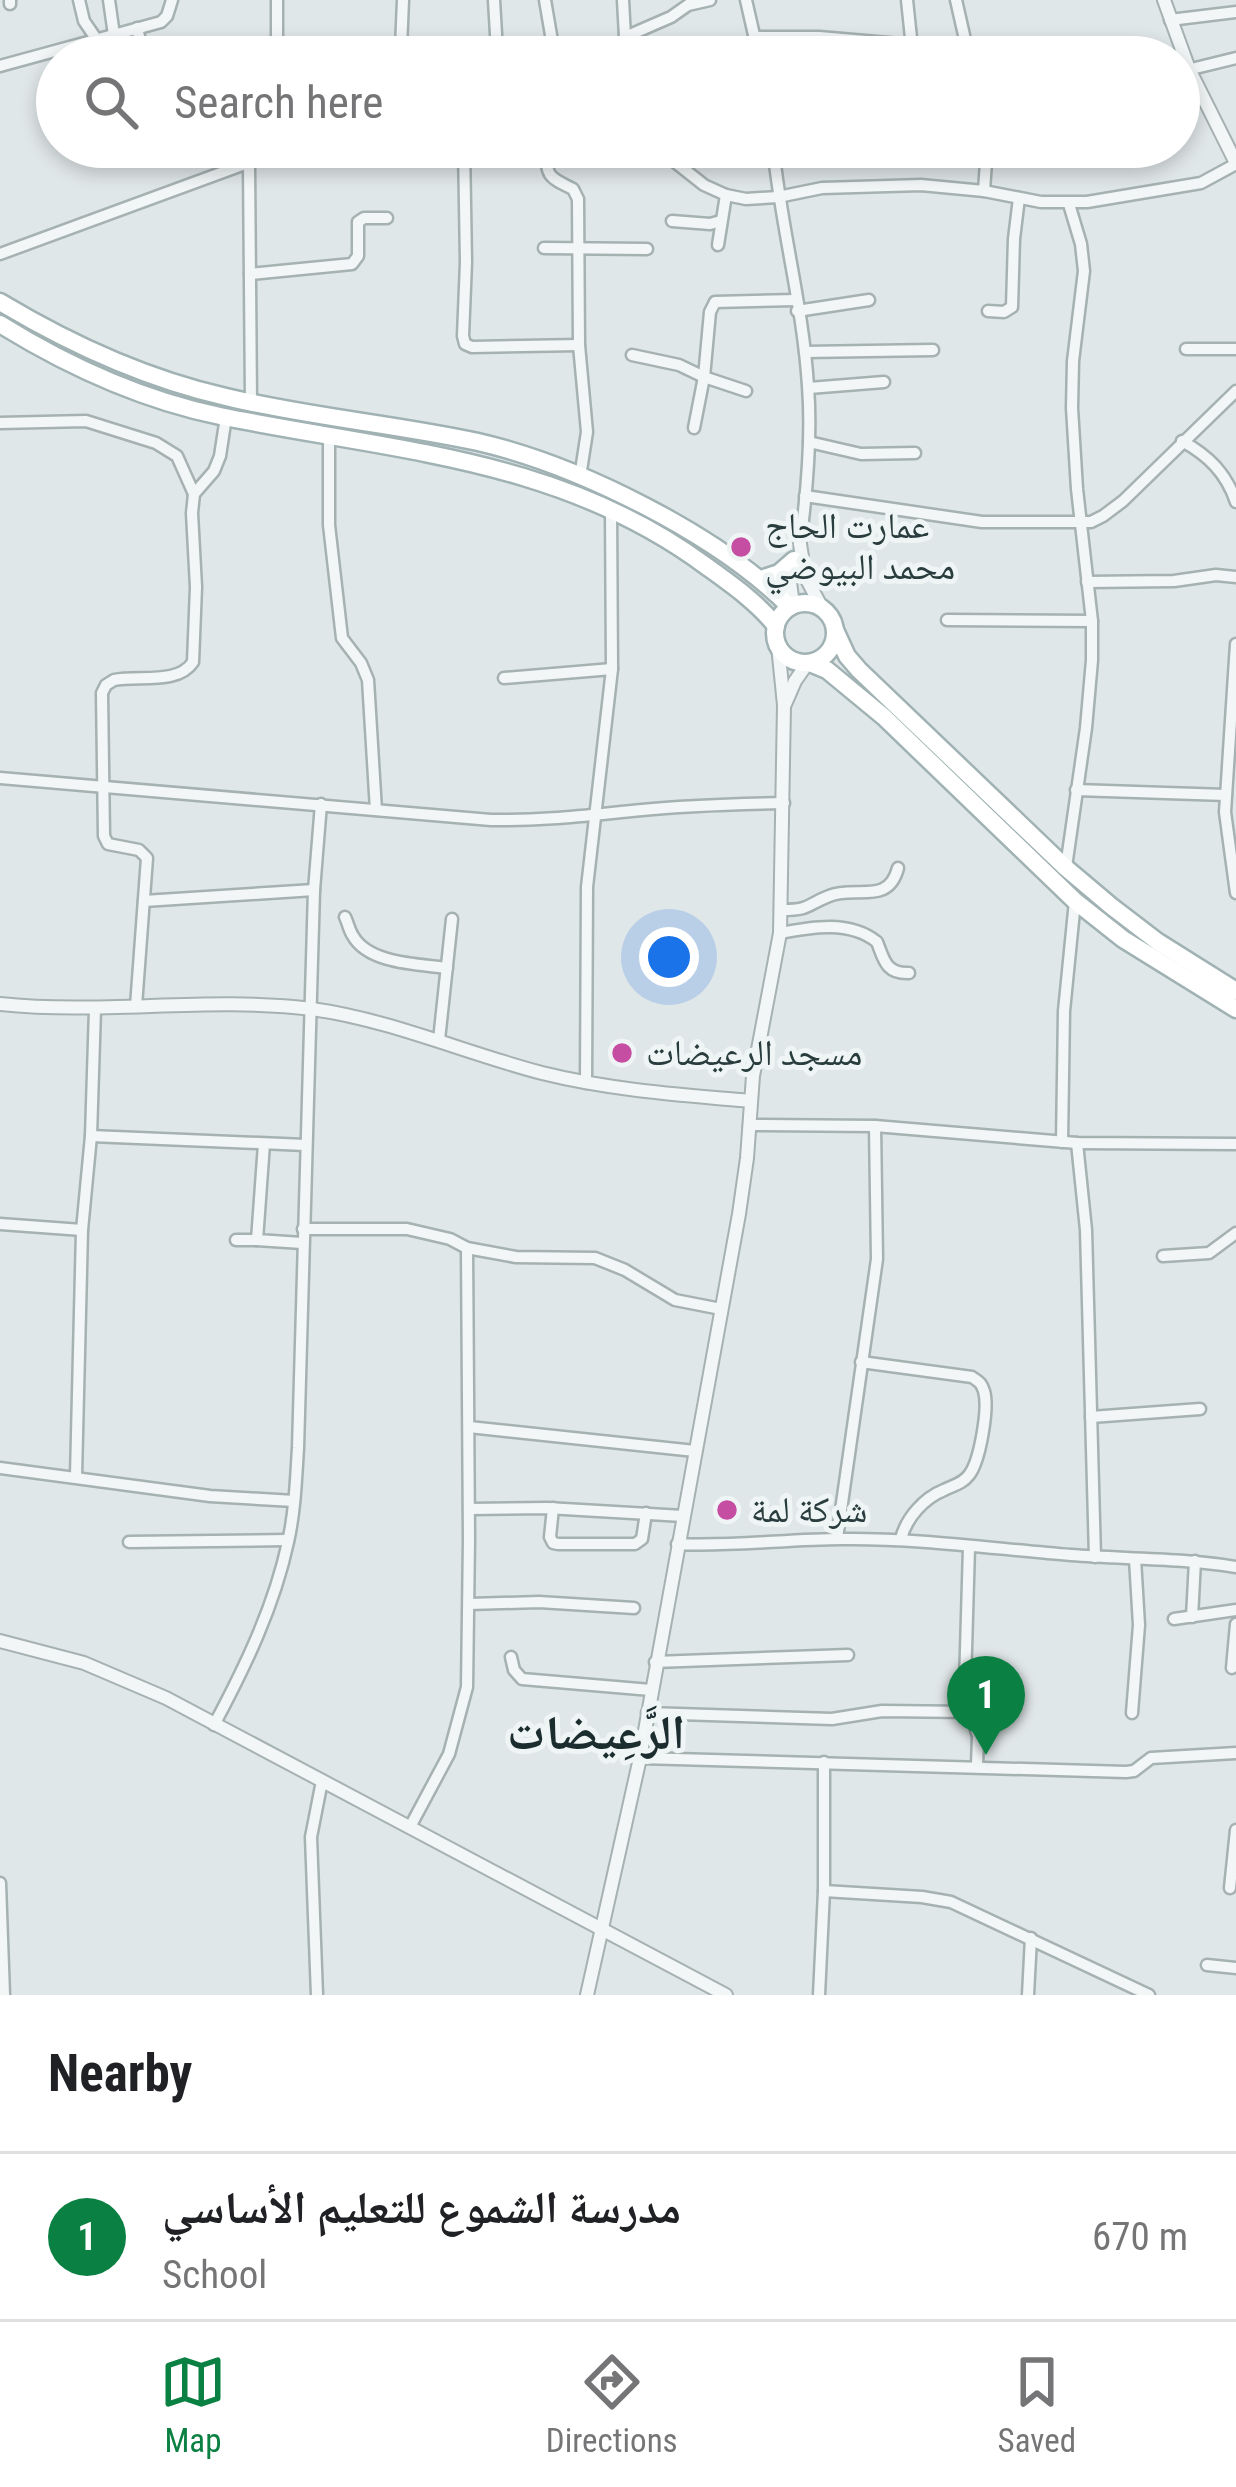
<!DOCTYPE html>
<html lang="en">
<head>
<meta charset="utf-8">
<style>
	:root { --surface:#fff; --page:#f6f6f6; --text:#202124; --muted:#757577; --line:#e0e0e0; --accent:#0b8043 }
	body { margin:0; font-family:"Roboto Condensed","Noto Naskh Arabic",sans-serif; background:var(--page); color:var(--text) }
	.you { position:absolute; left:669px; top:957px; width:42px; height:42px; margin:-30px; border:9px solid #fff; border-radius:50%; background:#1a73e8; box-shadow:0 0 0 18px #1a73e833 }
	.badge { display:grid; place-items:center; width:78px; height:78px; border-radius:50%; background:var(--accent); color:#fff; font-size:39px; font-weight:700 }
	.pin { position:absolute; translate:-50% -99px; filter:drop-shadow(0 3px 6px #0008) }
	.pin::after { content:''; position:absolute; top:63px; width:42px; height:36px; background:inherit; clip-path:polygon(0 0,100% 0,50% 100%) }
	.list { margin:0; padding:0; list-style:none }
	h2 { display:flex; justify-content:space-between; align-items:center; height:156px; margin:0; padding:0 48px; font-size:51px }
	h2 small { font-size:39px; font-weight:400; color:var(--muted) }
	.list li { display:grid; grid-template-columns:78px 1fr auto; gap:36px; align-items:center; box-sizing:border-box; height:168px; padding:0 48px; border-top:3px solid var(--line) }
	.list b { display:block; font-size:45px; white-space:nowrap }
	.list p { margin:0; font-size:39px; white-space:nowrap; color:var(--muted) }
	.list em { font-size:39px; font-style:normal; color:var(--muted) }
	.icon { flex:none; width:66px; height:66px; fill:none; stroke:currentColor; stroke-width:2; stroke-linecap:round; stroke-linejoin:round }
	.map { position:relative; flex:none; width:1236px; height:1995px; overflow:hidden }
	.search { position:absolute; background:var(--surface); box-shadow:0 6px 18px #0003; left:36px; right:36px; top:36px; height:132px; display:flex; align-items:center; gap:30px; box-sizing:border-box; padding:0 42px; border-radius:66px; color:var(--muted); font-size:45px }
	.sheet { height:324px; background:var(--surface) }
	nav { display:flex; justify-content:space-around; align-items:center; box-sizing:border-box; height:168px; border-top:3px solid var(--line); background:var(--surface); font-size:33px; color:var(--muted) }
	nav a { display:grid; justify-items:center; gap:6px }
	nav .on { color:var(--accent) }
	.map>svg:first-child { display:block }
</style>
</head>
<body>
<div class="map">
<svg width="1236" height="1995" viewBox="0 0 1236 1995">
	<rect width="100%" height="100%" fill="#e0e7e8"/>
	<g fill="none" stroke-linecap="round" stroke-linejoin="round">
		<g stroke="#a6b1b2" stroke-width="15">
			<g id="minor">
				<path d="M 10,0 L 10,4"/>
				<path d="M 79,0 L 84,21 L 97,40"/>
				<path d="M 109,0 L 114,35"/>
				<path d="M 277,0 L 277,57"/>
				<path d="M 494,0 L 497,51"/>
				<path d="M 545,0 L 552,41 L 561,57"/>
				<path d="M 746,0 L 759,57"/>
				<path d="M 907,0 L 913,57"/>
				<path d="M 956,0 L 969,57"/>
				<path d="M 1170,20 L 1236,12"/>
				<path d="M 137,28 L 144,57"/>
				<path d="M 625,37 L 671,17 L 688,5 L 710,0"/>
				<path d="M 756,37 L 819,37 L 912,45"/>
				<path d="M 401,48 L 403,0"/>
				<path d="M 614,57 L 625,37 L 623,0"/>
				<path d="M 0,66 L 161,22 L 167,16 L 172,0"/>
				<path d="M 1179,72 L 1236,58"/>
				<path d="M 464,147 L 466,262 L 463,336 L 465,344 L 472,347 L 579,345"/>
				<path d="M 546,147 C 547,176 546,176 573,189 L 578,199 L 579,345 L 587,432 L 580,477"/>
				<path d="M 656,147 L 704,185 L 726,195 L 746,199 L 778,197 L 822,188 L 921,185 L 984,191 L 1041,202 L 1087,202 L 1201,183 L 1236,164"/>
				<path d="M 773,147 C 781,227 803,306 808,386 C 812,438 807,492 800,544"/>
				<path d="M 249,165 L 251,401"/>
				<path d="M 984,191 L 987,147"/>
				<path d="M 672,221 L 710,224 L 721,221"/>
				<path d="M 718,245 L 726,195"/>
				<path d="M 544,248 L 647,249"/>
				<path d="M 0,254 L 286,149 L 306,147"/>
				<path d="M 250,274 L 352,264 L 358,256 L 358,222 L 364,218 L 387,218"/>
				<path d="M 797,311 L 869,300"/>
				<path d="M 988,311 L 1004,312 L 1012,307 L 1014,239 L 1019,198"/>
				<path d="M 1186,349 L 1236,349"/>
				<path d="M 805,352 L 933,350"/>
				<path d="M 632,355 L 679,365 L 704,377 L 710,312 L 715,302 L 796,300"/>
				<path d="M 809,388 L 884,382"/>
				<path d="M 0,423 L 86,421 L 156,443 L 177,456 L 194,494"/>
				<path d="M 694,428 L 704,377 L 746,391"/>
				<path d="M 329,435 L 329,525 L 342,638 L 361,663 L 368,680 L 376,810"/>
				<path d="M 1182,441 C 1209,456 1226,473 1236,502"/>
				<path d="M 809,442 L 861,454 L 915,453"/>
				<path d="M 805,496 L 982,522 L 1091,522 L 1103,516 L 1123,501 L 1236,391"/>
				<path d="M 1087,582 L 1174,581 L 1216,575 L 1236,577"/>
				<path d="M 947,620 L 1092,621"/>
				<path d="M 1236,644 L 1225,812 L 1236,893"/>
				<path d="M 504,678 L 612,669"/>
				<path d="M 0,778 L 491,820 C 545,821 589,815 642,810 C 689,805 736,804 784,803"/>
				<path d="M 1076,790 L 1226,795"/>
				<path d="M 1066,867 L 1086,728 L 1092,660 L 1092,621 L 1077,489 L 1072,408 L 1073,361 L 1084,271 L 1081,244 L 1069,204"/>
				<path d="M 144,901 L 314,890"/>
				<path d="M 782,910 C 811,910 806,905 829,896 C 856,885 888,906 898,868"/>
				<path d="M 345,917 C 348,923 349,930 353,936 C 369,964 418,964 447,968"/>
				<path d="M 780,933 C 812,927 850,920 877,942 C 884,960 886,974 909,973"/>
				<path d="M 136,1006 L 147,858 L 139,850 L 108,844 L 104,836 L 102,693 L 106,685 L 114,680 C 139,675 178,685 193,662 L 196,587 L 192,513 L 194,494 L 214,471 L 220,456 L 226,417"/>
				<path d="M 439,1040 L 452,919"/>
				<path d="M 586,1083 L 587,887 L 612,669 L 611,511"/>
				<path d="M 749,1125 L 875,1126 L 1077,1143 L 1236,1144"/>
				<path d="M 91,1136 L 305,1145"/>
				<path d="M 1062,1142 L 1064,1011 L 1075,901"/>
				<path d="M 1077,1143 L 1086,1230 L 1095,1557"/>
				<path d="M 264,1144 L 257,1240 L 302,1243"/>
				<path d="M 0,1224 L 82,1230"/>
				<path d="M 303,1229 L 407,1229 L 450,1239 L 467,1248 L 516,1257 L 595,1258 L 625,1270 L 675,1300 L 721,1309"/>
				<path d="M 236,1240 L 257,1240"/>
				<path d="M 1163,1256 L 1209,1253 L 1236,1233"/>
				<path d="M 861,1362 L 972,1377 C 979,1382 981,1382 984,1391 C 989,1408 980,1461 969,1475 C 962,1484 954,1485 944,1490 C 924,1498 906,1518 901,1539"/>
				<path d="M 1091,1417 L 1200,1409"/>
				<path d="M 469,1427 L 695,1451"/>
				<path d="M 0,1468 L 210,1496 L 294,1501"/>
				<path d="M 76,1476 L 82,1230 L 91,1136 L 95,1009"/>
				<path d="M 553,1508 L 550,1537 L 553,1543 L 558,1544 L 635,1544 L 642,1539 L 646,1513"/>
				<path d="M 469,1509 L 547,1508 L 683,1516"/>
				<path d="M 837,1538 L 877,1259 L 875,1126"/>
				<path d="M 129,1542 L 288,1540"/>
				<path d="M 677,1544 C 733,1547 787,1539 842,1539 C 919,1538 995,1549 1071,1555 C 1126,1559 1181,1558 1236,1567"/>
				<path d="M 969,1547 L 965,1684 L 966,1698 L 978,1736 L 977,1766"/>
				<path d="M 469,1604 L 539,1602 L 634,1608"/>
				<path d="M 1192,1617 L 1195,1561"/>
				<path d="M 1174,1619 L 1236,1610"/>
				<path d="M 511,1657 L 514,1670 L 522,1679 L 651,1690"/>
				<path d="M 655,1662 L 848,1655"/>
				<path d="M 1232,1668 L 1236,1624"/>
				<path d="M 647,1713 L 832,1719 L 882,1711 L 971,1712"/>
				<path d="M 1132,1713 L 1139,1625 L 1135,1559"/>
				<path d="M 214,1725 C 245,1667 274,1607 288,1542 C 295,1511 296,1479 298,1448 L 314,890 L 321,804"/>
				<path d="M 640,1758 L 1126,1772 L 1134,1771 L 1151,1758 L 1236,1753"/>
				<path d="M 410,1827 L 449,1754 L 467,1687 L 469,1539 L 467,1248"/>
				<path d="M 0,1883 L 4,1995"/>
				<path d="M 1230,1888 L 1236,1830"/>
				<path d="M 824,1891 L 922,1897 L 951,1902 L 1149,1995"/>
				<path d="M 1207,1965 L 1236,1968"/>
				<path d="M 317,1995 L 311,1837 L 322,1781"/>
				<path d="M 819,1995 L 824,1891 L 824,1762"/>
				<path d="M 1028,1995 L 1031,1938"/>
			</g>
		</g>
		<g stroke="#a6b1b2" stroke-width="16">
			<g id="tertiary">
				<path d="M 1164,0 L 1189,69 L 1236,163"/>
				<path d="M 800,544 L 805,576 L 822,608"/>
				<path d="M 793,605 L 790,582 L 794,562"/>
				<path d="M 785,704 L 795,681 L 807,664"/>
				<path d="M 0,1004 C 104,1015 208,996 312,1009 C 391,1020 465,1053 542,1073 C 610,1090 681,1095 751,1101"/>
				<path d="M 0,1641 L 84,1663 L 166,1698 L 726,1995"/>
				<path d="M 587,1995 L 640,1758 L 739,1214 L 747,1158 L 753,1076 L 780,933 L 784,705 L 778,646"/>
			</g>
		</g>
		<g stroke="#a0b2b3" stroke-width="21">
			<g id="primary">
				<path d="M 0,302 C 70,344 147,379 226,397 C 309,417 395,424 478,442 C 578,465 717,534 790,607"/>
				<path d="M 0,324 C 66,365 143,400 220,416 C 391,451 559,457 706,566 C 731,584 757,602 776,626"/>
				<path d="M 761,579 L 779,573 L 794,560"/>
				<circle cx="805" cy="633" r="30"/>
				<path d="M 836,632 L 847,656 L 859,670 L 1066,868 L 1111,906 L 1158,942 L 1236,991"/>
				<path d="M 810,663 L 827,670 L 884,717 L 1075,901 L 1123,939 L 1236,1009"/>
			</g>
		</g>
		<use href="#minor" stroke="#f2f6f6" stroke-width="10"/>
		<use href="#tertiary" stroke="#f2f6f6" stroke-width="12"/>
		<use href="#primary" stroke="#fff" stroke-width="16"/>
	</g>
	<g fill="#c54da2" stroke="#eff5f5" stroke-width="4.5">
		<circle cx="741" cy="547" r="12"/>
		<circle cx="622" cy="1053" r="12"/>
		<circle cx="727" cy="1510" r="12"/>
	</g>
	<g text-anchor="middle" dominant-baseline="central" stroke-width="10" stroke-linejoin="round" paint-order="stroke">
		<g font-size="36" fill="#2a3d3e" stroke="#eff5f5" text-anchor="start">
			<text x="765" y="526">عمارت الحاج<tspan x="765" dy="41">محمد البيوضي</tspan></text>
			<text x="646" y="1053">مسجد الرعيضات</text>
			<text x="751" y="1510">شركة لمة</text>
		</g>
		<g font-size="48" font-weight="bold" fill="#1c2d2f" stroke="#eff5f5">
			<text x="596" y="1732">الرَّعِيضات</text>
		</g>
	</g>
</svg>
<div class="you"></div>
<div class="pin badge" style="left:986px;top:1755px">1</div>
<div class="search"><svg class="icon" aria-label="search" viewBox="0 0 24 24"><circle cx="10" cy="10" r="6"/><path d="M15 15l6 6"/></svg>Search here</div>
</div>
<section class="sheet">
<h2>Nearby<small></small></h2>
<ul class="list">
<li><span class="badge">1</span><div><b>مدرسة الشموع للتعليم الأساسي</b><p>School</p></div><em>670 m</em></li>
</ul>
</section>
<nav>
<a class="on"><svg class="icon" aria-label="map" viewBox="0 0 24 24"><path d="M3 6l6-2 6 2 6-2v14l-6 2-6-2-6 2zM9 4v14M15 6v14"/></svg>Map</a>
<a><svg class="icon" aria-label="directions" viewBox="0 0 24 24"><path d="M12 3l9 9-9 9-9-9zM9 14v-3h6M13 9l2 2-2 2"/></svg>Directions</a>
<a><svg class="icon" aria-label="saved" viewBox="0 0 24 24"><path d="M7 4h10v16l-5-4-5 4z"/></svg>Saved</a>
</nav>
</body>
</html>
